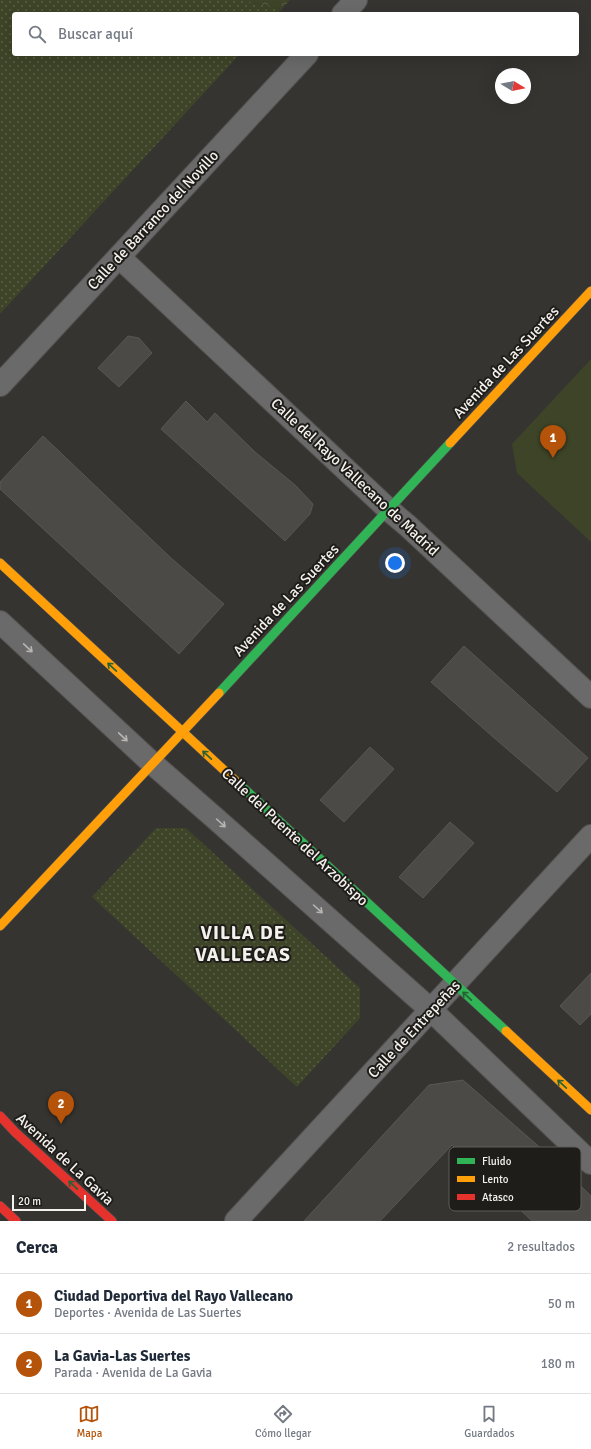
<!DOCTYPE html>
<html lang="es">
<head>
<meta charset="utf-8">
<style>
	:root { --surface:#fff; --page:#f2f2f3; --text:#1f2937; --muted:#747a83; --line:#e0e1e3; --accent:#b45309 }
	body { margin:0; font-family:Signika,sans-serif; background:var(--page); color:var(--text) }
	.compass { position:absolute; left:495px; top:68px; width:36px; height:36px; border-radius:50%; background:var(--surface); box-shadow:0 4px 16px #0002; rotate:100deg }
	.scale { position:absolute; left:12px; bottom:10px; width:74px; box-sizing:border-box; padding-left:4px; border:2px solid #f5f2ed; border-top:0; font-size:11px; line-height:14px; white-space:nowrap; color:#f5f2ed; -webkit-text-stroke:3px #1f1d1a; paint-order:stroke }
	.you { position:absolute; left:395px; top:563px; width:14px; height:14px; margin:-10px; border:3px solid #fff; border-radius:50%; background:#1a73e8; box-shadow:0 0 0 6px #1a73e833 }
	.badge { display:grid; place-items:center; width:26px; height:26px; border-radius:50%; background:var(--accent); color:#fff; font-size:13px; font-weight:700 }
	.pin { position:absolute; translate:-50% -33px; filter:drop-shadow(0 1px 2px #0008) }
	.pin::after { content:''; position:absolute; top:21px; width:14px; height:12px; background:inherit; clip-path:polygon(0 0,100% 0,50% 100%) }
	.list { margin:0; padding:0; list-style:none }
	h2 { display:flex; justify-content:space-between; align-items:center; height:52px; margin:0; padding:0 16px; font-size:17px }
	h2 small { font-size:13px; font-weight:400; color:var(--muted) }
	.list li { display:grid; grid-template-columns:26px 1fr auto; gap:12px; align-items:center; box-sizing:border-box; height:60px; padding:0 16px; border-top:1px solid var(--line) }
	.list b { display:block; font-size:15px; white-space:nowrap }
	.list p { margin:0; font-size:13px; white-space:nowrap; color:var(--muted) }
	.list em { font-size:13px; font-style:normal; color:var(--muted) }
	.icon { flex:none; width:22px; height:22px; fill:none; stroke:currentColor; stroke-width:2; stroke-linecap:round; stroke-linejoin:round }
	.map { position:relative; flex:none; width:591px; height:1221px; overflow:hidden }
	.search { position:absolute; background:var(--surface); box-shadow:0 4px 16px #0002; left:12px; right:12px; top:12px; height:44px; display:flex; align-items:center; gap:10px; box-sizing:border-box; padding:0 14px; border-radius:4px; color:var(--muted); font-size:15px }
	.sheet { height:172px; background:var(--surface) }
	nav { display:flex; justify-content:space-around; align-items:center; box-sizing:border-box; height:56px; border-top:1px solid var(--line); background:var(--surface); font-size:11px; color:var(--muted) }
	nav a { display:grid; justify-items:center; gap:2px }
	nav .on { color:var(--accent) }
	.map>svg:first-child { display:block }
</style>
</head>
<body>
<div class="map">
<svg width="591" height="1221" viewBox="0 0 591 1221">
	<defs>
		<pattern id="grass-dots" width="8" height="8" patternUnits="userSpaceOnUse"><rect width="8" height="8" fill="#3d4427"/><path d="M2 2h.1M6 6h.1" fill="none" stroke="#5a5f47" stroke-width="1.8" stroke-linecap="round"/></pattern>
		<pattern id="forest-crowns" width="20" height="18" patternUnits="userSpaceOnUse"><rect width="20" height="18" fill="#3d4427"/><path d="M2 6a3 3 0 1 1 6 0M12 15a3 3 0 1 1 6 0" fill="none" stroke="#5a5f47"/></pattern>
	</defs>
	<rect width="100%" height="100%" fill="#363431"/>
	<g fill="url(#grass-dots)">
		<path d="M 0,0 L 243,0 L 282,9 L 277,14 L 14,14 L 14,54 L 240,54 L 0,314 Z"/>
		<path d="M 156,828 L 186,828 L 360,988 L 360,1018 L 297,1087 L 92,897 Z"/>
	</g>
	<path fill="url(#forest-crowns)" d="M 243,0 L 290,0 L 282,9 Z"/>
	<path fill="#3d4427" d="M 591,359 L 591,542 L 517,473 L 512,444 Z"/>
	<g fill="#4b4a47" stroke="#595754">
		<path d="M 128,336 L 139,338 L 152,353 L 119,387 L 98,368 Z"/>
		<path d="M 186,401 L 207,422 L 215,413 L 255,452 L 295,485 L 313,504 L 310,514 L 285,541 L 161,429 Z"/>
		<path d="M 43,436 L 171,558 L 224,604 L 179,654 L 0,489 L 0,482 Z"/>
		<path d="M 464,646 L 588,758 L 557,792 L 492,736 L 431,682 Z"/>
		<path d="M 370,747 L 394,769 L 344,822 L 320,800 Z"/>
		<path d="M 450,822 L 474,843 L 423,898 L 399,877 Z"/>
		<path d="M 591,973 L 591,1014 L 580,1025 L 560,1006 Z"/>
		<path d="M 463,1080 L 552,1158 L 591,1196 L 591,1221 L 532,1221 L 452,1145 L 380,1221 L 304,1221 L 429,1085 Z"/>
	</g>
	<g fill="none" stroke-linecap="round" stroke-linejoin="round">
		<g stroke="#545250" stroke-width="24">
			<g id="street">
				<path d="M 343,14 L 356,0"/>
				<path d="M 119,257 L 389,510 L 408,526 L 591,697"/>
				<path d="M 0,385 L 307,54"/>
				<path d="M 0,622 L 153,764 L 216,819 L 431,1010 L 591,1163"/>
				<path d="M 236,1221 L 591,836"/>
			</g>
		</g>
		<g stroke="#545250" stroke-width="10">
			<g id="fast">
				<path d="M 219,693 L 450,443"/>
				<path d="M 239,784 L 506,1031"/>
			</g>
		</g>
		<g stroke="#545250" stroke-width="10">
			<g id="slow">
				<path d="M 450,443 L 591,291"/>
				<path d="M 0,563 L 239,784"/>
				<path d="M 0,926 L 219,693"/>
				<path d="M 506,1031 L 591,1110"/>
			</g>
		</g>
		<g stroke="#545250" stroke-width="10">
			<g id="jam">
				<path d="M 0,1116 L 15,1132 L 112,1221"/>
				<path d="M 0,1206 L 16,1221"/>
			</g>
		</g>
		<use href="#street" stroke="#6b6a6a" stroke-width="22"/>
		<use href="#fast" stroke="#30b455" stroke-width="9"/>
		<use href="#slow" stroke="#ff9f0a" stroke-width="9"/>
		<use href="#jam" stroke="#e5322d" stroke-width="9"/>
	</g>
	<defs><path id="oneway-shaft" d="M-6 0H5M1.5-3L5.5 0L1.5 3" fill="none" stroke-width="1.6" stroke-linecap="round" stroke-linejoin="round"/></defs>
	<g stroke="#b7b5b2">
		<use href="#oneway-shaft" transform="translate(28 648) rotate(43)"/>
		<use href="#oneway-shaft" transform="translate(123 737) rotate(43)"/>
		<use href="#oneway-shaft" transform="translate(221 823) rotate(42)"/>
		<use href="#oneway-shaft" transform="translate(318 909) rotate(42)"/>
	</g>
	<g stroke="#276135">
		<use href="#oneway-shaft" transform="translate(112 667) rotate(-137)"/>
		<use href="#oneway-shaft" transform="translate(207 755) rotate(-137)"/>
		<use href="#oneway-shaft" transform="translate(467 996) rotate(-137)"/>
		<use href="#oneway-shaft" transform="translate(562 1084) rotate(-137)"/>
		<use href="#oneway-shaft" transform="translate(73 1185) rotate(-137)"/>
	</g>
	<g text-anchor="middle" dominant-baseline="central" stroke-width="4" stroke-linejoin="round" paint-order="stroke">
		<g font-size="15" fill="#f5f2ed" stroke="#1f1d1a">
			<text transform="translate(153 220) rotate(-47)">Calle de Barranco del Novillo</text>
			<text transform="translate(506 362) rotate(-47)">Avenida de Las Suertes</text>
			<text transform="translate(355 477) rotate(43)">Calle del Rayo Vallecano de Madrid</text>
			<text transform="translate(286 600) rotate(-47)">Avenida de Las Suertes</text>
			<text transform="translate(295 837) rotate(43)">Calle del Puente del Arzobispo</text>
			<text transform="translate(414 1029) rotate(-47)">Calle de Entrepeñas</text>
			<text transform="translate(65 1159) rotate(43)">Avenida de La Gavia</text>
		</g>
		<g font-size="19" font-weight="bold" letter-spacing="1" fill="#f5f2ed" stroke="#1f1d1a">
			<text x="243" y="933">VILLA DE<tspan x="243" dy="22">VALLECAS</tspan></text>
		</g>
	</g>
	<rect x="449" y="1147" width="132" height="64" rx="6" fill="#1f1d1a" stroke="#5f5d59" stroke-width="1"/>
	<rect x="457" y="1158" width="18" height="6" fill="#30b455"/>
	<rect x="457" y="1176" width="18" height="6" fill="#ff9f0a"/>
	<rect x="457" y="1194" width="18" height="6" fill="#e5322d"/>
	<g font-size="11" fill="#f5f2ed">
		<text x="482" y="1165">Fluido</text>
		<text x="482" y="1183">Lento</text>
		<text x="482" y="1201">Atasco</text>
	</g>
</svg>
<svg class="compass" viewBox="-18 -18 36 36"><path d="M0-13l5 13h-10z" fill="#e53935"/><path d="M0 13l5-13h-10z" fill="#747a83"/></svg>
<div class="scale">20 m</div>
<div class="you"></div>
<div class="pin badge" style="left:553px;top:458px">1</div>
<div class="pin badge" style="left:61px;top:1124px">2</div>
<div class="search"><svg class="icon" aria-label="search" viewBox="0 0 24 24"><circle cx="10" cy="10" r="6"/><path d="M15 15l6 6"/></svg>Buscar aquí</div>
</div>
<section class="sheet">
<h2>Cerca<small>2 resultados</small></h2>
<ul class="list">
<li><span class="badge">1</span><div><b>Ciudad Deportiva del Rayo Vallecano</b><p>Deportes · Avenida de Las Suertes</p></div><em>50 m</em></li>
<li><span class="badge">2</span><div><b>La Gavia-Las Suertes</b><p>Parada · Avenida de La Gavia</p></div><em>180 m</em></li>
</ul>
</section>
<nav>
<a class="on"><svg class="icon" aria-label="map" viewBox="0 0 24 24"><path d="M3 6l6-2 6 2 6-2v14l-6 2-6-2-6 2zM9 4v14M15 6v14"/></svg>Mapa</a>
<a><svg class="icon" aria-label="directions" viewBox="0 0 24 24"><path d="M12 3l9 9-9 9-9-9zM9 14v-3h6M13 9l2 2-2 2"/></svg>Cómo llegar</a>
<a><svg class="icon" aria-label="saved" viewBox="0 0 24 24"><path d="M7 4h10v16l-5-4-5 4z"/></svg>Guardados</a>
</nav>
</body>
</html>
